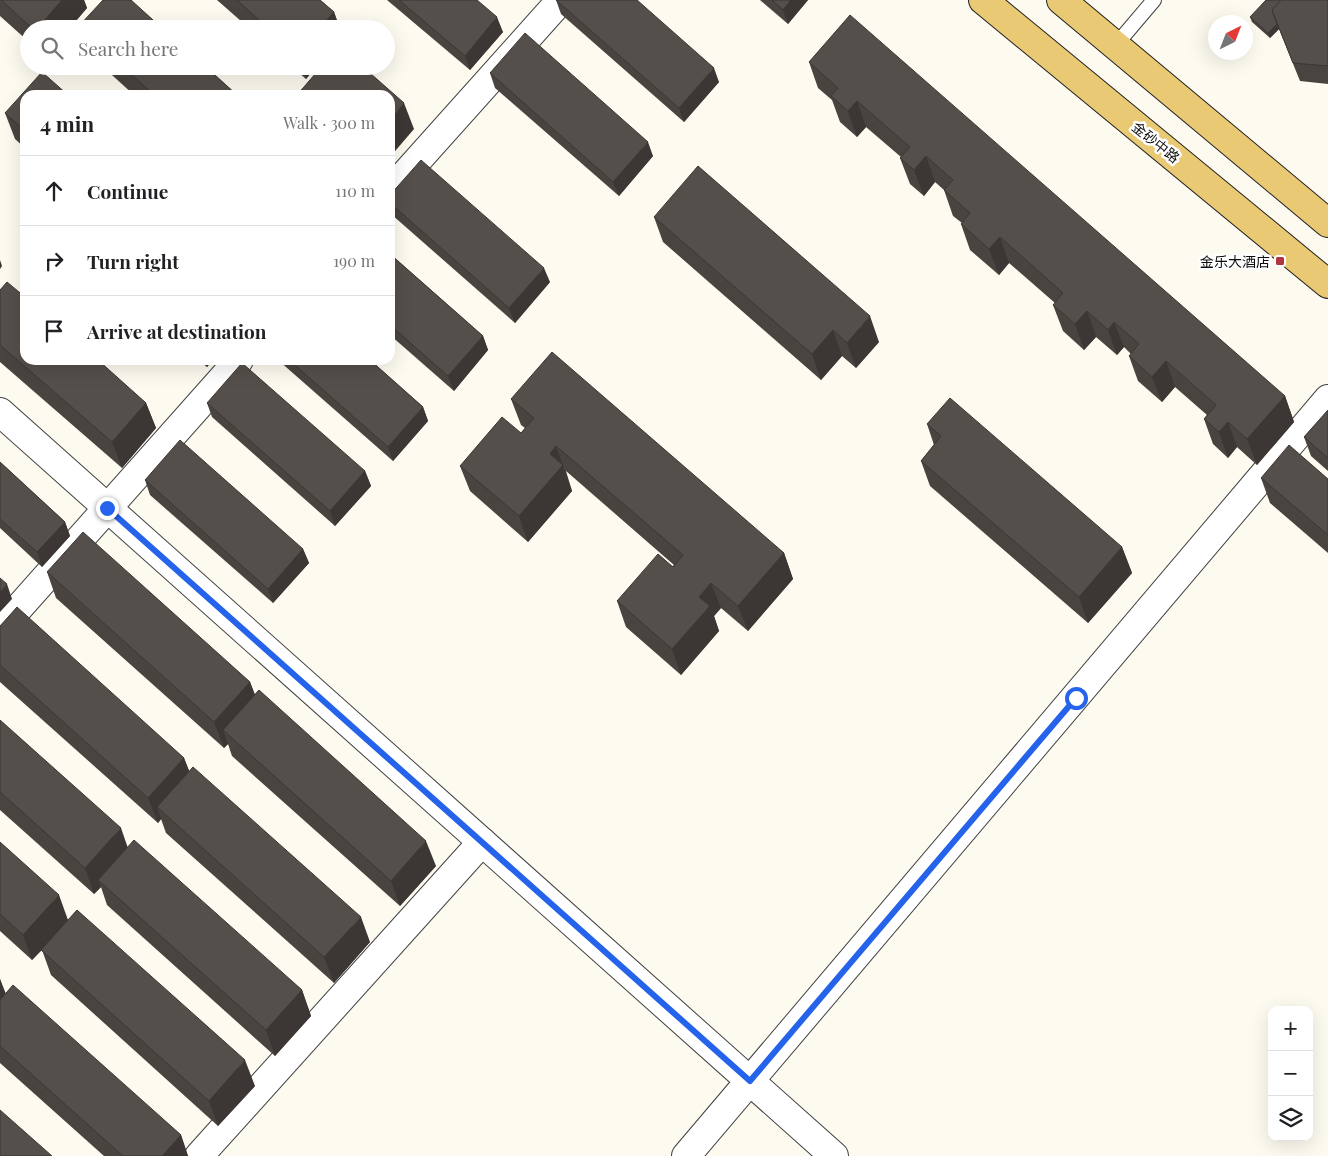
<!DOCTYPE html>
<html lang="en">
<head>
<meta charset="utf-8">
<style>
	:root { --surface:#fff; --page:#f2f2f2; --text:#202124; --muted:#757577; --line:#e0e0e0 }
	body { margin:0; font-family:"Playfair Display","Noto Sans SC",serif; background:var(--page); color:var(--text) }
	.controls { position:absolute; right:15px; bottom:15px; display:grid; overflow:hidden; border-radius:10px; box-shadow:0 5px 20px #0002 }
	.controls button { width:45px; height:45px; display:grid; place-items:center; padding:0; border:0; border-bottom:1px solid var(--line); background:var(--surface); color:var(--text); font:25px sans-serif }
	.compass { position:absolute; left:1208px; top:15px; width:45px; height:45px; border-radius:50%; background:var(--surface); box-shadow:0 5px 20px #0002; rotate:42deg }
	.stop { position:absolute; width:15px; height:15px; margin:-11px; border:4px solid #2563eb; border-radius:50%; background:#fff }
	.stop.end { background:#2563eb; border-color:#fff; box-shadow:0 1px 5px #0008 }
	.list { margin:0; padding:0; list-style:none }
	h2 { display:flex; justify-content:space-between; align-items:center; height:65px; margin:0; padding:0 20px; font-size:21px }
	h2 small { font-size:16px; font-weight:400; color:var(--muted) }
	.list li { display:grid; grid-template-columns:32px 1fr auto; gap:15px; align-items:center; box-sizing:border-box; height:70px; padding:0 20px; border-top:1px solid var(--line) }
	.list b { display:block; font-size:19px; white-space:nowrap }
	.list em { font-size:16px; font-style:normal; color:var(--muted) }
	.icon { flex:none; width:28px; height:28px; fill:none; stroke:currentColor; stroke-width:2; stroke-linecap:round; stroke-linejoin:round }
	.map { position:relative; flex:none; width:1328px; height:1156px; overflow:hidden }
	.search { position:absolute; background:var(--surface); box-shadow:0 5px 20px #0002; left:20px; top:20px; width:375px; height:55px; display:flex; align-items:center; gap:12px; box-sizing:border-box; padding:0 18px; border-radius:28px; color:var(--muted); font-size:19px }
	.panel { position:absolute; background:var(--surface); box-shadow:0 5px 20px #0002; left:20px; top:90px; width:375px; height:275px; border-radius:15px }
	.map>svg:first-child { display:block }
</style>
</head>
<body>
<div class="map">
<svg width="1328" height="1156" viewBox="0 0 1328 1156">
	<rect width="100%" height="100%" fill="#fdfaf0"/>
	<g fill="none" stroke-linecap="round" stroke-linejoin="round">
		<g stroke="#414141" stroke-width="16">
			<path id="service" d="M 1115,46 L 1154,0"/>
		</g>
		<g stroke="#414141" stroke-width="30">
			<g id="minor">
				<path d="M 390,191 L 561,0"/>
				<path d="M 0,412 L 834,1156"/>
				<path d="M 0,629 L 239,360"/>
				<path d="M 199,1156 L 482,842"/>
				<path d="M 686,1156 L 1328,399"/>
			</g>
		</g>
		<g stroke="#1f1f1f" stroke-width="30">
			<g id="primary">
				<path d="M 983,0 L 1328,284"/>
				<path d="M 1061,0 L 1328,223"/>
			</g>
		</g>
		<use href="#service" stroke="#fff" stroke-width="14"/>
		<use href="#minor" stroke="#fff" stroke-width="28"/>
		<use href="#primary" stroke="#eac974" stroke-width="28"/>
	</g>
	<g fill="#494440">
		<path d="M 0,0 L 84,0 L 87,8 L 69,29 L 29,29 L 29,42 L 0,16 Z"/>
		<path d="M 217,0 L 320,0 L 334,12 L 340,29 L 250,29 Z"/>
		<path d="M 387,0 L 477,0 L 503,32 L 470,70 Z"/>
		<path d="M 556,0 L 637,0 L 719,82 L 684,122 L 561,14 Z"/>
		<path d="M 760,0 L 808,0 L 788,24 Z"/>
		<path d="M 1328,0 L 1328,84 L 1300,81 L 1279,29 L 1270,38 L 1252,22 L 1250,17 Z"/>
		<path d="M 809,62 L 1285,396 L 1294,422 L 1257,465 L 1237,447 L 1228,458 L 1213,444 L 1204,419 L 1207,415 L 1175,387 L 1162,402 L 1138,381 L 1129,356 L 1131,354 L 1124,347 L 1117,355 L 1096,337 L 1084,350 L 1063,331 L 1053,305 L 1055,303 L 1009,263 L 999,275 L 970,250 L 961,224 L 962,223 L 953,216 L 944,190 L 935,182 L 924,196 L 910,184 L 900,158 L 901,157 L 866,127 L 857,137 L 840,122 L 832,100 L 818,88 Z"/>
		<path d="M 102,66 L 205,66 L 237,95 L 134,95 Z"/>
		<path d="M 291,66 L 317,66 L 306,79 Z"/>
		<path d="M 490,73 L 653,156 L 619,196 L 495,88 Z"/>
		<path d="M 25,95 L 25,148 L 15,139 L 5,113 Z"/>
		<path d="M 390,203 L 550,282 L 515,323 L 391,214 L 390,211 Z"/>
		<path d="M 654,217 L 879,342 L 856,368 L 842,356 L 821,380 L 663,242 Z"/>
		<path d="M 390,254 L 483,336 L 488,350 L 454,391 L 390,335 Z"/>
		<path d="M 0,290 L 146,403 L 156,428 L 122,468 L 0,362 Z"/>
		<path d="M 198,360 L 213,360 L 207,367 Z"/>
		<path d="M 278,360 L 370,360 L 423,407 L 428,421 L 393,461 Z"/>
		<path d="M 511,399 L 784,553 L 793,579 L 748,631 L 721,608 L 714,616 L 719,631 L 681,675 L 626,627 L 617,601 L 674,565 L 566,471 L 572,491 L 528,542 L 470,491 L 460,466 L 521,433 L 525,428 L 521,425 Z"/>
		<path d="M 207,403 L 365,471 L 371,486 L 335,526 L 212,417 Z"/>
		<path d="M 1328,410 L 1328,471 L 1311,456 L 1304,437 Z"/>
		<path d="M 927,424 L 1122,547 L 1132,573 L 1088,623 L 930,486 L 921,461 L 934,445 Z"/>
		<path d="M 0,462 L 65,522 L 70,536 L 42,567 L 0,528 Z"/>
		<path d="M 1261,478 L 1328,479 L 1328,553 L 1270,503 Z"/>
		<path d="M 145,480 L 303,549 L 309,563 L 273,603 L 150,495 Z"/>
		<path d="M 47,572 L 250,682 L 255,695 L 436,866 L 400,906 L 232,756 L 228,744 L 224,748 L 56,598 Z"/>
		<path d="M 0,626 L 184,758 L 189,771 L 370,942 L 334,983 L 166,833 L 161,819 L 158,823 L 0,682 Z"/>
		<path d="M 0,720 L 127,847 L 302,990 L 311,1016 L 275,1056 L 107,905 L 101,887 L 94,894 L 0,810 Z"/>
		<path d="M 0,842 L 68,920 L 255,1086 L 218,1126 L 51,975 L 42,950 L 32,960 L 0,931 Z"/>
		<path d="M 0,979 L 5,994 L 181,1135 L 188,1156 L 104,1156 L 0,1063 Z"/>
	</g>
	<g fill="#3c3734">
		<path d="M 62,0 L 84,0 L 87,8 L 69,29 L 37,29 Z"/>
		<path d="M 791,0 L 808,0 L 788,24 L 783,10 Z"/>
		<path d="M 334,12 L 340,29 L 319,29 Z"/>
		<path d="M 497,17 L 503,32 L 470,70 L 465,56 Z"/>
		<path d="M 1277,24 L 1279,29 L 1270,38 L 1268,33 Z"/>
		<path d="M 301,66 L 317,66 L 306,79 Z"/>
		<path d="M 714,68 L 719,82 L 684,122 L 679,108 Z"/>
		<path d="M 857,101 L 866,127 L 857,137 L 848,111 Z"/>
		<path d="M 404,103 L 414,129 L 390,157 L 390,120 Z"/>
		<path d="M 648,142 L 653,156 L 619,196 L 613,182 Z"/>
		<path d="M 926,156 L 935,182 L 924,196 L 914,170 Z"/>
		<path d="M 1000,237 L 1009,263 L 999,275 L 989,249 Z"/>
		<path d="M 0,260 L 2,266 L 0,269 Z"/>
		<path d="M 544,268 L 550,282 L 515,323 L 509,308 Z"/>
		<path d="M 1087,311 L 1096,337 L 1084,350 L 1075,324 Z"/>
		<path d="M 870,316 L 879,342 L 856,368 L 847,343 Z"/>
		<path d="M 1114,322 L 1124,347 L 1117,355 L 1108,330 Z"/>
		<path d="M 833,330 L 842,356 L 821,380 L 812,354 Z"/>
		<path d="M 483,336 L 488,350 L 454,391 L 448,376 Z"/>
		<path d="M 204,360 L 213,360 L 207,367 Z"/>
		<path d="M 1166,361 L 1175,387 L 1162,402 L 1152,377 Z"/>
		<path d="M 1285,396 L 1294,422 L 1257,465 L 1247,439 Z"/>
		<path d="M 146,403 L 156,428 L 122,468 L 112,442 Z"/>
		<path d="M 423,407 L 428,421 L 393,461 L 388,447 Z"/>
		<path d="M 1228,422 L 1237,447 L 1228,458 L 1219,432 Z"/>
		<path d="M 556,446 L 572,491 L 528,542 L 519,516 L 550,454 Z"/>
		<path d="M 365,471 L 371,486 L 335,526 L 330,511 Z"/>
		<path d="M 65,522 L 70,536 L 42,567 L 37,552 Z"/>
		<path d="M 1122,547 L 1132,573 L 1088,623 L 1079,597 Z"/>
		<path d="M 303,549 L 309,563 L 273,603 L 268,589 Z"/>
		<path d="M 784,553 L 793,579 L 748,631 L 738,606 Z"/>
		<path d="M 711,583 L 721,608 L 714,616 L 719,631 L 681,675 L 672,649 L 699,597 Z"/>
		<path d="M 7,584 L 12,599 L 0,612 L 0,592 Z"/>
		<path d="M 250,682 L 260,708 L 223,730 L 228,744 L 224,748 L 214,722 Z"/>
		<path d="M 184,758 L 194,783 L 157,807 L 161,819 L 158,823 L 148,798 Z"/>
		<path d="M 121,828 L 130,854 L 98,880 L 101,887 L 94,894 L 85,868 Z"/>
		<path d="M 426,841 L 436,866 L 400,906 L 391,881 Z"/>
		<path d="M 59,895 L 68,920 L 32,960 L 23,935 Z"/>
		<path d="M 361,917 L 370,942 L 334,983 L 324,957 Z"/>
		<path d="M 0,979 L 6,994 L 0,1001 Z"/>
		<path d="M 302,990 L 311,1016 L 275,1056 L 266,1030 Z"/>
		<path d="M 245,1060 L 255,1086 L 218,1126 L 209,1101 Z"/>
		<path d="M 181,1135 L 188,1156 L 162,1156 Z"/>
	</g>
	<g fill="#554f4b" stroke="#3c3734">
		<path d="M 1,0 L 62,0 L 37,29 L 33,29 Z"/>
		<path d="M 103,0 L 131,0 L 163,29 L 80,29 L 78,27 Z"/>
		<path d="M 237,0 L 320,0 L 334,12 L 319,29 L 269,29 Z"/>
		<path d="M 399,0 L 477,0 L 497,17 L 465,56 Z"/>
		<path d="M 556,0 L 637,0 L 714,68 L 679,108 Z"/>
		<path d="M 772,0 L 791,0 L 783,10 Z"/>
		<path d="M 1266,0 L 1281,0 L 1272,10 L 1277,24 L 1268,33 L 1250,17 Z"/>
		<path d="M 1281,0 L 1328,0 L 1328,66 L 1293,63 L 1272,10 Z"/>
		<path d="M 850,15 L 1285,396 L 1247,439 L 1228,422 L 1219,432 L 1204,419 L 1216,405 L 1166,361 L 1152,377 L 1129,356 L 1139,344 L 1114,322 L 1108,330 L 1087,311 L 1075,324 L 1053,305 L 1063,293 L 1000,237 L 989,249 L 961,224 L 970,213 L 944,190 L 953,180 L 926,156 L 914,170 L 900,158 L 910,147 L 857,101 L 848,111 L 831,96 L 838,88 L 809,62 Z"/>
		<path d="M 525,33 L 648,142 L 613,182 L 490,73 Z"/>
		<path d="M 122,66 L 205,66 L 237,95 L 154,95 Z"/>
		<path d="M 322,66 L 362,66 L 404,103 L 390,120 L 390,95 L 297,95 Z"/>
		<path d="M 42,72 L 68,95 L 25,95 L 25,131 L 5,113 Z"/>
		<path d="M 421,160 L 544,268 L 509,308 L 390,203 L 390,195 Z"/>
		<path d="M 698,166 L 870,316 L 847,343 L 833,330 L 812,354 L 654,217 Z"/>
		<path d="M 390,254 L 483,336 L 448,376 L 390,325 Z"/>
		<path d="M 7,282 L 25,297 L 25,360 L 98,360 L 146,403 L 112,442 L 0,345 L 0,290 Z"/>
		<path d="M 552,352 L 784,553 L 738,606 L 711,583 L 699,597 L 710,606 L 672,649 L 617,601 L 658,554 L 673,567 L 683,555 L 556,446 L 550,454 L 563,465 L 519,516 L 460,466 L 502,417 L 521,433 L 534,418 L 511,399 Z"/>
		<path d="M 289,360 L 370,360 L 423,407 L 388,447 Z"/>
		<path d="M 242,363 L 365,471 L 330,511 L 207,403 Z"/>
		<path d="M 950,398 L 1122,547 L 1079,597 L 921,461 L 941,436 L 927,424 Z"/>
		<path d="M 1328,410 L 1328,458 L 1304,437 Z"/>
		<path d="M 180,440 L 303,549 L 268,589 L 145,480 Z"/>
		<path d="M 1289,445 L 1328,479 L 1328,535 L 1261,478 Z"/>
		<path d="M 0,462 L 65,522 L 37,552 L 0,519 Z"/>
		<path d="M 83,532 L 250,682 L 214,722 L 47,572 Z"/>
		<path d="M 0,578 L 7,584 L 0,592 Z"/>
		<path d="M 17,607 L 184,758 L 148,798 L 0,665 L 0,626 Z"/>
		<path d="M 259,690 L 426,841 L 391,881 L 223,730 Z"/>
		<path d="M 0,720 L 121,828 L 85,868 L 0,792 Z"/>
		<path d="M 193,767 L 361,917 L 324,957 L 157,807 Z"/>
		<path d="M 134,840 L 302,990 L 266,1030 L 98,880 Z"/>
		<path d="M 0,842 L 59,895 L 23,935 L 0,914 Z"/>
		<path d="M 77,910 L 245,1060 L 209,1101 L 41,950 Z"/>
		<path d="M 13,985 L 181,1135 L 162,1156 L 123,1156 L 0,1046 L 0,1000 Z"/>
		<path d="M 0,1110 L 52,1156 L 0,1156 Z"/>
	</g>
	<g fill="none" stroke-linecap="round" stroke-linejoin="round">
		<path stroke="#2563eb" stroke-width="6" d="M 107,508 L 750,1081 L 1076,698"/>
	</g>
	<rect fill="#af353e" stroke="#fff" stroke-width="2" x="1275" y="256" width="10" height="10" rx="2.5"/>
	<g text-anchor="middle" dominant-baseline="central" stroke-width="5" stroke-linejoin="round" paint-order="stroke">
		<g font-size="14" fill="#0e0e0e" stroke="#fff">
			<text transform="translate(1156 142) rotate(39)">金砂中路</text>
		</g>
		<g font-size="14" fill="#0e0e0e" stroke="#fff" text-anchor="end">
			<text x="1270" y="261">金乐大酒店</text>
		</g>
	</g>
</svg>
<div class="controls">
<button>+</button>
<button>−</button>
<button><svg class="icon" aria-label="layers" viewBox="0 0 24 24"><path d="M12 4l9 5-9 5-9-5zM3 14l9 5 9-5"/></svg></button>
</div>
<svg class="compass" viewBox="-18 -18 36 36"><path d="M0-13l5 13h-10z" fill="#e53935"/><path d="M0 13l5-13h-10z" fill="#757577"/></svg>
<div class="stop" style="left:1076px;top:698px"></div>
<div class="stop end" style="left:107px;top:508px"></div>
<div class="search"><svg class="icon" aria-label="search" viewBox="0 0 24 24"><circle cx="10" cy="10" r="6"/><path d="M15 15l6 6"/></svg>Search here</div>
<section class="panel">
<h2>4 min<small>Walk · 300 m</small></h2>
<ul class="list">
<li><svg class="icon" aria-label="ahead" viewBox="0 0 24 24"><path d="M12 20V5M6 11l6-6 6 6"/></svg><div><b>Continue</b></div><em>110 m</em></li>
<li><svg class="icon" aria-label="right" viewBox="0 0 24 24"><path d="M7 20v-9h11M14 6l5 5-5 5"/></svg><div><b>Turn right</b></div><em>190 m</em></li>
<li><svg class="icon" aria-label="arrive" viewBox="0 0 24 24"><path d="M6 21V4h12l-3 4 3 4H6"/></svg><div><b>Arrive at destination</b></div></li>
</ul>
</section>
</div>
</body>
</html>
